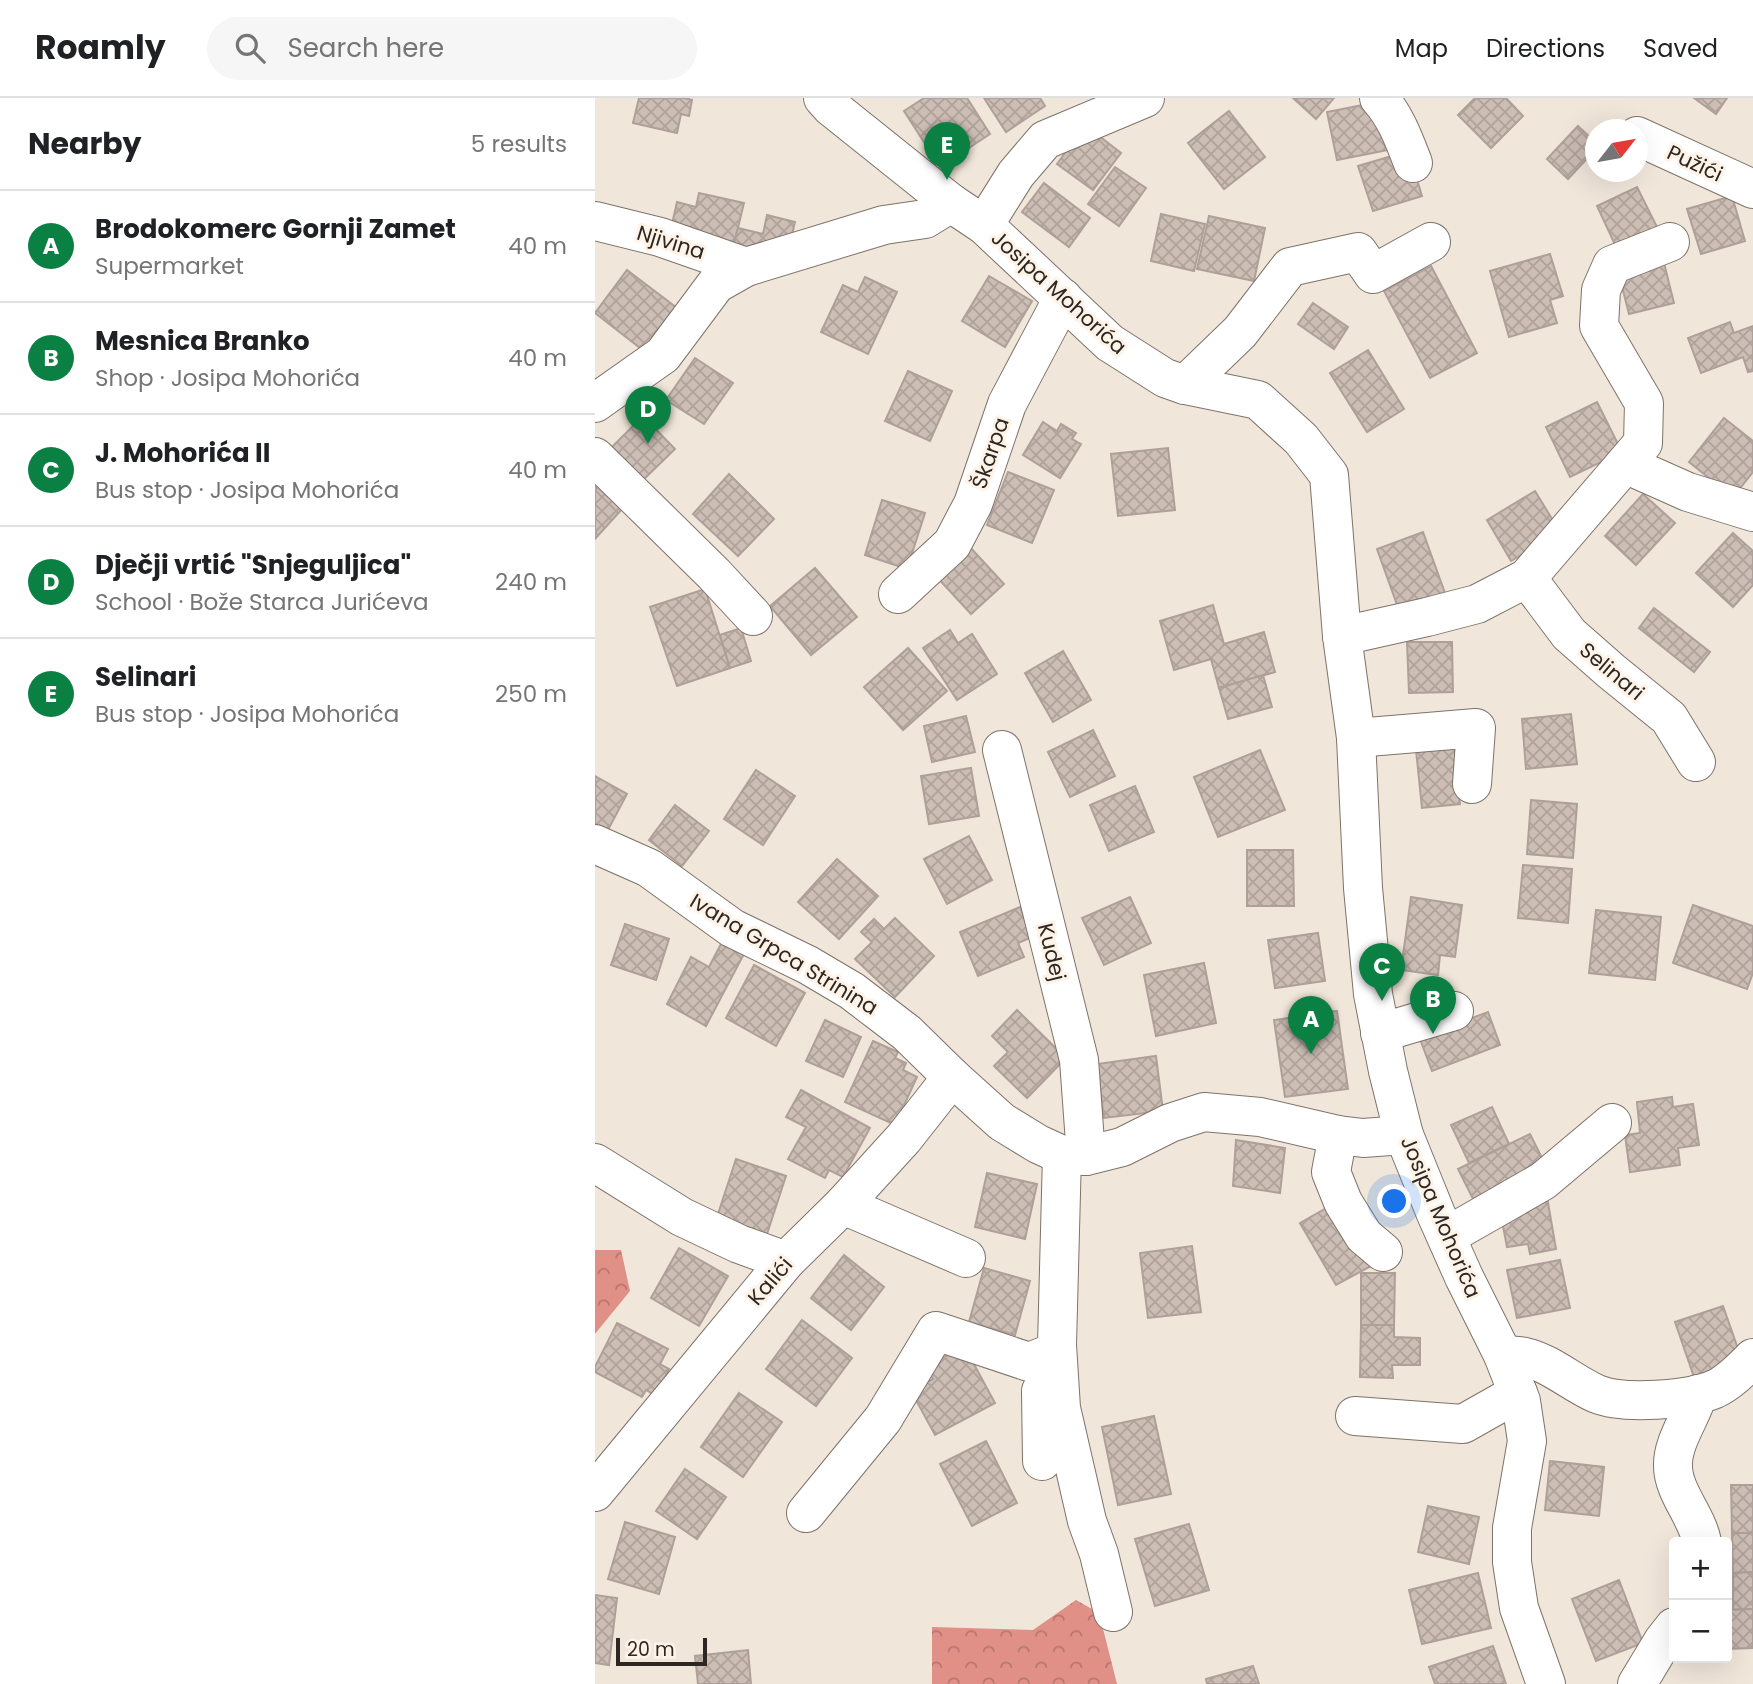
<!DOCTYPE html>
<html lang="en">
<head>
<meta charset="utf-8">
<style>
	:root { --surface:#fff; --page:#f6f6f6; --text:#202124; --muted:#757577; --line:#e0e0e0; --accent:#0b8043 }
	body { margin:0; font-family:Poppins,sans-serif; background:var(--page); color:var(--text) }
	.controls { position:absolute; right:21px; bottom:21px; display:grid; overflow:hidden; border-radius:7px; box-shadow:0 7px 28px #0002 }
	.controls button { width:63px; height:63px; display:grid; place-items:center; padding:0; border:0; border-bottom:2px solid var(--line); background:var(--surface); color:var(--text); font:35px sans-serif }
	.compass { position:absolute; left:990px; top:21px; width:63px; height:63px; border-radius:50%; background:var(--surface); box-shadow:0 7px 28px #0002; rotate:59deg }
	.scale { position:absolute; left:21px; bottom:18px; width:91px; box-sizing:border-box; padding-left:7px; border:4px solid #2c2723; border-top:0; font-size:19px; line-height:24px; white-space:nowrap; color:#2c2723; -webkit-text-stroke:5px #fff3e7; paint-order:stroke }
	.you { position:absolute; left:800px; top:1104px; width:24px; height:24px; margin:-18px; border:5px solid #fff; border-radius:50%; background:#1a73e8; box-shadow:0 0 0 10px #1a73e833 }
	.badge { display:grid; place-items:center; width:46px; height:46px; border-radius:50%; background:var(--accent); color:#fff; font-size:23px; font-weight:700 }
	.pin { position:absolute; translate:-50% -58px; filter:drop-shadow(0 2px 4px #0008) }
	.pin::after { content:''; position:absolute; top:37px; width:24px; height:21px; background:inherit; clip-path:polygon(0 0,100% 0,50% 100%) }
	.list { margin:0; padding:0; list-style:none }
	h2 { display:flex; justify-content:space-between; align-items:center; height:91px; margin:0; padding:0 28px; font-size:30px }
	h2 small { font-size:23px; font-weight:400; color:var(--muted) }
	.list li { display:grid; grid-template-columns:46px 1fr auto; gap:21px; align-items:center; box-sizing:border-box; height:112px; padding:0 28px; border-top:2px solid var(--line) }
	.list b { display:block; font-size:26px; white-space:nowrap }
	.list p { margin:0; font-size:23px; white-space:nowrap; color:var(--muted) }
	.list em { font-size:23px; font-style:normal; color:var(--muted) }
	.icon { flex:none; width:38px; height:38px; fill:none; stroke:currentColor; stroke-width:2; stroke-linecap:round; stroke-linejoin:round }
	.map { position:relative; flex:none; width:1158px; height:1586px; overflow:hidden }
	header { display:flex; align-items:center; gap:42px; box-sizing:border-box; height:98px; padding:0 35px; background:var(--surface); border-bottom:2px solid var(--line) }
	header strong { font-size:33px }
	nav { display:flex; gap:38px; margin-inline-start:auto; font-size:24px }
	.search { width:490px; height:63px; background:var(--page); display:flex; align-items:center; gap:18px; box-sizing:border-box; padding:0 24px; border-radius:38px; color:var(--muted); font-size:26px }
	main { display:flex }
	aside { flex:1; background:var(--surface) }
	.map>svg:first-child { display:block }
</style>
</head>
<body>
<header>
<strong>Roamly</strong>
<div class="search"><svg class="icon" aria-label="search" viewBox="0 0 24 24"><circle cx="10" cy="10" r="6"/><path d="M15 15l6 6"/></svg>Search here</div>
<nav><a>Map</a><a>Directions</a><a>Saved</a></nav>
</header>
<main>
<aside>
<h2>Nearby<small>5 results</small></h2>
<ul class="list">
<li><span class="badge">A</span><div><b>Brodokomerc Gornji Zamet</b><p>Supermarket</p></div><em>40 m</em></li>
<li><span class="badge">B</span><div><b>Mesnica Branko</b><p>Shop · Josipa Mohorića</p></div><em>40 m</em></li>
<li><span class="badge">C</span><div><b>J. Mohorića II</b><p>Bus stop · Josipa Mohorića</p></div><em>40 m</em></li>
<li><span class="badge">D</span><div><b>Dječji vrtić &quot;Snjeguljica&quot;</b><p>School · Bože Starca Jurićeva</p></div><em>240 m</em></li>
<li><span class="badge">E</span><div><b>Selinari</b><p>Bus stop · Josipa Mohorića</p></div><em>250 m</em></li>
</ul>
</aside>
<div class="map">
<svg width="1158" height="1586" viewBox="0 0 1158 1586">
	<defs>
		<pattern id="forest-crowns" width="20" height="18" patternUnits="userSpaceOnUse" patternTransform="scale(1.75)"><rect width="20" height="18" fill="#e09087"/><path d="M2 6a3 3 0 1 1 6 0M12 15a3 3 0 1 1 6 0" fill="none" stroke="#b6766e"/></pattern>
		<pattern id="building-cross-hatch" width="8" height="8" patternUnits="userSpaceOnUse" patternTransform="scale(1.75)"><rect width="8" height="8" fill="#ccbdb5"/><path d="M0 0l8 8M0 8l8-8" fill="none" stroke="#afa29b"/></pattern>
	</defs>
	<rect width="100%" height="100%" fill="#f1e6da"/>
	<g fill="url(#forest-crowns)">
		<path d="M 0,1152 L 26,1152 L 35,1193 L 0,1236 Z"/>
		<path d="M 481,1502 L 504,1515 L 522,1586 L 337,1586 L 337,1529 L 438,1532 Z"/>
	</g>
	<g fill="url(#building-cross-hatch)" stroke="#aea099" stroke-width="2">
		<path d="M 44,0 L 90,0 L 97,2 L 94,18 L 86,16 L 82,35 L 38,25 Z"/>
		<path d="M 329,0 L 372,0 L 395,36 L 345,69 L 309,13 Z"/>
		<path d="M 389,0 L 445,0 L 450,8 L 411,34 Z"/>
		<path d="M 698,0 L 739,0 L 721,21 Z"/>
		<path d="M 880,0 L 911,0 L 928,18 L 896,50 L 863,17 Z"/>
		<path d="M 1099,0 L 1132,0 L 1121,16 Z"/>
		<path d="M 783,4 L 793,52 L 742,62 L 732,14 Z"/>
		<path d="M 634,13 L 670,59 L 629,91 L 593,45 Z"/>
		<path d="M 490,27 L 526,55 L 498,92 L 462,66 Z"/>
		<path d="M 983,28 L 1000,44 L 1000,52 L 973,81 L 952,61 Z"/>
		<path d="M 807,55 L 820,75 L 827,98 L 778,113 L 763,68 Z"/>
		<path d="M 520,69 L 551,90 L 524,128 L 493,106 Z"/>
		<path d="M 449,85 L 495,120 L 474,149 L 427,114 Z"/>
		<path d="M 1042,89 L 1063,131 L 1022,151 L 1002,108 Z"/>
		<path d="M 104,95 L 149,105 L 138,150 L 75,135 L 82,104 L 101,109 Z"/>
		<path d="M 1137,98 L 1150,143 L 1106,156 L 1092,111 Z"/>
		<path d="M 566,116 L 610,126 L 599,173 L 556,163 Z"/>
		<path d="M 172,117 L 200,124 L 194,150 L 138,150 L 143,130 L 168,136 Z"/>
		<path d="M 614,118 L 670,130 L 659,183 L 602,171 Z"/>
		<path d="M 955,156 L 968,198 L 955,202 L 962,225 L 914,239 L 895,173 Z"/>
		<path d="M 1069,165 L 1079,205 L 1034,216 L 1024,177 Z"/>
		<path d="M 836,168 L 882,255 L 835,280 L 789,193 Z"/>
		<path d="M 32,172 L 82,210 L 49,253 L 0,215 Z"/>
		<path d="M 394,178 L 437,203 L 410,249 L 367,223 Z"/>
		<path d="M 270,179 L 302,194 L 273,256 L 226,234 L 248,187 L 263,194 Z"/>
		<path d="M 718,205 L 753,229 L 739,251 L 703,226 Z"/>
		<path d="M 1135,224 L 1139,235 L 1158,228 L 1158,273 L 1153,274 L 1148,259 L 1106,275 L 1093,240 Z"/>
		<path d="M 773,252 L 809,311 L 772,334 L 735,275 Z"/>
		<path d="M 100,260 L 138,285 L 109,326 L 71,302 Z"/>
		<path d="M 313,273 L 357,293 L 335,343 L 290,323 Z"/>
		<path d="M 1002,304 L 1027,354 L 975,379 L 951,329 Z"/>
		<path d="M 48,318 L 80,351 L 47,383 L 15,351 Z"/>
		<path d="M 1129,320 L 1158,343 L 1158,374 L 1138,399 L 1094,364 Z"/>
		<path d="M 448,324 L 462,333 L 466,326 L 481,335 L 477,341 L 486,346 L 465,380 L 428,357 Z"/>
		<path d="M 573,350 L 580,412 L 523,418 L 516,356 Z"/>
		<path d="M 413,374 L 459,392 L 437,445 L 392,427 Z"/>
		<path d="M 134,376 L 179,421 L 143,458 L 98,416 Z"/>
		<path d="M 0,387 L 27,411 L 0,441 Z"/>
		<path d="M 940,393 L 965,434 L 916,463 L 892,422 Z"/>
		<path d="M 1048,396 L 1080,425 L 1041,467 L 1010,438 Z"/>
		<path d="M 287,402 L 330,415 L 312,471 L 270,457 Z"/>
		<path d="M 828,434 L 851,498 L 805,515 L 782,451 Z"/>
		<path d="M 1138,435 L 1158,453 L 1158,487 L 1138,509 L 1101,475 Z"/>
		<path d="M 373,447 L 409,486 L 376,516 L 340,477 Z"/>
		<path d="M 220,470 L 262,519 L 216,557 L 175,508 Z"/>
		<path d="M 110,491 L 135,570 L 82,588 L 55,509 Z"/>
		<path d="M 618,507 L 629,546 L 669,534 L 680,574 L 624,590 L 616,561 L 579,572 L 565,523 Z"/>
		<path d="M 1059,510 L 1115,554 L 1099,574 L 1044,530 Z"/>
		<path d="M 146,530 L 156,563 L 135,570 L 125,537 Z"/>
		<path d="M 355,532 L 363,545 L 377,536 L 402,576 L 362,602 L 328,550 Z"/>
		<path d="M 812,544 L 857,544 L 858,594 L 814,595 Z"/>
		<path d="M 313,550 L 352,593 L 308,632 L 269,589 Z"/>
		<path d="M 468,553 L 496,602 L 458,624 L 430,575 Z"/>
		<path d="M 668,577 L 677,609 L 633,621 L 624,590 Z"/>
		<path d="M 976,616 L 982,666 L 931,671 L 927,621 Z"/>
		<path d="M 371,618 L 380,654 L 337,664 L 329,628 Z"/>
		<path d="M 498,632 L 520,678 L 475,699 L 453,654 Z"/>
		<path d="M 859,648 L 865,706 L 827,710 L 821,652 Z"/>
		<path d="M 665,652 L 690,712 L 623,739 L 599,679 Z"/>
		<path d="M 376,670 L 384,718 L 334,726 L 326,678 Z"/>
		<path d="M 161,672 L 200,698 L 168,747 L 129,721 Z"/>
		<path d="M 0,678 L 32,696 L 13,732 L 0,725 Z"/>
		<path d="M 540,688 L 559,734 L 514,753 L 495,707 Z"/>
		<path d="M 936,702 L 982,706 L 978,760 L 932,756 Z"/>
		<path d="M 80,707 L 114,733 L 87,768 L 54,742 Z"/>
		<path d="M 374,738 L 397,782 L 352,806 L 329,761 Z"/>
		<path d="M 652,752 L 698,752 L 699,808 L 652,808 Z"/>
		<path d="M 242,761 L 283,798 L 244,841 L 203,804 Z"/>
		<path d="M 928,767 L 977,771 L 973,825 L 923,820 Z"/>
		<path d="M 535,799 L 556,845 L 509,867 L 487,820 Z"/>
		<path d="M 816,799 L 867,807 L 860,859 L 845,857 L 843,877 L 806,872 Z"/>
		<path d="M 1098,807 L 1158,828 L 1158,875 L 1152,891 L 1078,865 Z"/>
		<path d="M 425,809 L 437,839 L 423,845 L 429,859 L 383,878 L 365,834 Z"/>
		<path d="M 1001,812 L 1066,819 L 1060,882 L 994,875 Z"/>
		<path d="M 300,820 L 339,858 L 300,899 L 260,861 L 277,844 L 266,834 L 279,821 L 289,831 Z"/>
		<path d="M 30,826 L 74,841 L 61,882 L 16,867 Z"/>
		<path d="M 723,835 L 730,883 L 680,890 L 673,842 Z"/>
		<path d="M 128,842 L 150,854 L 111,928 L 72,906 L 96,859 L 114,869 Z"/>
		<path d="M 609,865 L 621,925 L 561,938 L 549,877 Z"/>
		<path d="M 159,867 L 210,895 L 181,948 L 131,920 Z"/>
		<path d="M 422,912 L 471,960 L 432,1000 L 399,968 L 413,954 L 397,938 Z"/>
		<path d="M 742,913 L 753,991 L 690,999 L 679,922 Z"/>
		<path d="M 893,914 L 905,947 L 837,973 L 822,933 L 861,926 Z"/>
		<path d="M 230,922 L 266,939 L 248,979 L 211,963 Z"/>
		<path d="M 278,943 L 303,954 L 300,960 L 311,965 L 308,972 L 322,979 L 300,1027 L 250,1004 Z"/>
		<path d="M 561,958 L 568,1013 L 509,1020 L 502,966 Z"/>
		<path d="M 206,992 L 275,1030 L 248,1079 L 234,1072 L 230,1080 L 193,1061 L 211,1029 L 191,1019 Z"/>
		<path d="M 1077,999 L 1078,1009 L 1098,1006 L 1104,1047 L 1083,1050 L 1085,1067 L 1035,1074 L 1030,1037 L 1045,1035 L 1042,1004 Z"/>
		<path d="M 897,1009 L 914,1046 L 874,1065 L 856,1027 Z"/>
		<path d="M 935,1036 L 950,1066 L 878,1101 L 863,1071 Z"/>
		<path d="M 641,1042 L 690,1050 L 685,1095 L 638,1088 Z"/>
		<path d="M 141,1061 L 191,1078 L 171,1139 L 121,1122 Z"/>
		<path d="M 392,1075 L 442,1086 L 430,1141 L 380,1129 Z"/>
		<path d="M 952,1099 L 961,1151 L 935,1156 L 933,1146 L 912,1149 L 904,1107 Z"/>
		<path d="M 740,1105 L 776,1168 L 741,1187 L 705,1125 Z"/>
		<path d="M 597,1148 L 606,1214 L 553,1220 L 545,1155 Z"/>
		<path d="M 84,1150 L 133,1178 L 104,1228 L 56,1200 Z"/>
		<path d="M 249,1157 L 289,1189 L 256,1232 L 216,1200 Z"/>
		<path d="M 965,1162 L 975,1210 L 922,1220 L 912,1172 Z"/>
		<path d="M 389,1170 L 435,1183 L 420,1237 L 374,1224 Z"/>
		<path d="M 766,1175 L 800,1175 L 799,1227 L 766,1227 Z"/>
		<path d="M 1128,1208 L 1148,1265 L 1100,1282 L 1080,1224 Z"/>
		<path d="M 207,1222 L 257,1260 L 221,1308 L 171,1271 Z"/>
		<path d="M 22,1225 L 73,1251 L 65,1266 L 74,1271 L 61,1298 L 51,1292 L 47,1299 L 0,1274 L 0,1269 Z"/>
		<path d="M 766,1227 L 799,1227 L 799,1239 L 825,1240 L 825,1267 L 797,1267 L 798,1280 L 765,1279 Z"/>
		<path d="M 367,1244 L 400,1305 L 340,1337 L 316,1293 L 338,1281 L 329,1264 Z"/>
		<path d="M 144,1295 L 187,1324 L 148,1379 L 106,1349 Z"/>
		<path d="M 559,1318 L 576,1396 L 523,1407 L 507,1329 Z"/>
		<path d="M 391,1343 L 422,1405 L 377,1428 L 345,1366 Z"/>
		<path d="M 955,1363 L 1009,1369 L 1004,1418 L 950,1412 Z"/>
		<path d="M 90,1371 L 131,1399 L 102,1441 L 61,1413 Z"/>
		<path d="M 1136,1387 L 1158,1387 L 1158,1435 L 1137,1435 Z"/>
		<path d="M 833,1408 L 884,1419 L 874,1466 L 823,1454 Z"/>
		<path d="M 30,1424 L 80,1439 L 64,1496 L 13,1481 Z"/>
		<path d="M 594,1426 L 614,1492 L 560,1508 L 540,1441 Z"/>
		<path d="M 1137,1435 L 1158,1435 L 1158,1474 L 1138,1475 Z"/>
		<path d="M 1158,1474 L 1158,1511 L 1138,1512 L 1138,1475 Z"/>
		<path d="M 883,1475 L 896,1530 L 827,1546 L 814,1492 Z"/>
		<path d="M 1024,1482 L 1048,1545 L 1001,1563 L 977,1501 Z"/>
		<path d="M 0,1497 L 22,1500 L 14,1567 L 0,1565 Z"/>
		<path d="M 1158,1511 L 1158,1550 L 1132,1551 L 1132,1512 Z"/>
		<path d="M 898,1548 L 911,1586 L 840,1586 L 834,1569 Z"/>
		<path d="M 153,1552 L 156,1586 L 103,1586 L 100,1558 Z"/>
		<path d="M 658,1568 L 664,1586 L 612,1586 L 611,1581 Z"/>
	</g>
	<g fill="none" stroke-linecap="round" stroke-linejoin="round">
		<g stroke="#7e7369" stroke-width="40">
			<g id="minor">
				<path d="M 228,0 L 236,9 L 356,105 L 389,127 L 515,245 L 570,280 L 590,287 L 663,302 L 706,341 L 734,377 L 747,538 L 761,640 L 768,790 L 778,896 L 793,973 L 809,1037 L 841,1116 L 869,1179 L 908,1257 L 926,1303 L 932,1343 L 917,1430 L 917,1464 L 924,1510 L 951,1586"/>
				<path d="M 784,0 C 801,19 809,42 818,65"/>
				<path d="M 1042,38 L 1158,91"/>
				<path d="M 0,123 L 65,139 L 151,169"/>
				<path d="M 389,127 L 421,76 L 450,42 L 550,0"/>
				<path d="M 590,287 L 645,234 L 695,169 L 763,154 L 778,176 L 836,144"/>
				<path d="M 0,305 L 68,257 L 121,186 L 151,169 L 289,127 L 330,121 L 356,105"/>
				<path d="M 0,359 L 119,476 L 158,518"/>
				<path d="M 1030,366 L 1093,394 L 1158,414"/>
				<path d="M 932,480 L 974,536 L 1016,573 L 1074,620 L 1101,664"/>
				<path d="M 303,496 L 357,446 L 378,406 L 412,306 L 468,200"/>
				<path d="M 747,538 L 832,519 L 882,506 L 932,480 L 1048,345 L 1049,305 L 1004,228 L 1006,192 L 1017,167 L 1075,144"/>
				<path d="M 761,640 L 881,630 L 877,686"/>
				<path d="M 407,652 L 484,962 L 491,1058"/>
				<path d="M 0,746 L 54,770 L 137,830 L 213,867 L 257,893 L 312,935 L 357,979 L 407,1024 L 443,1046 L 467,1057 L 491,1058 L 527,1049 L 575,1025 L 609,1014 L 665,1019 L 743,1037 L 768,1040 L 809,1037"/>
				<path d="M 785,935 L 859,913"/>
				<path d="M 743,1037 L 736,1074 L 748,1104 L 769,1138 L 788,1154"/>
				<path d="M 467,1057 L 462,1247 L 466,1310 L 492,1423 L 504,1456 L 518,1514"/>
				<path d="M 0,1065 L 87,1119 L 144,1146 L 191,1163"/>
				<path d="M 248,1107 L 371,1160"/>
				<path d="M 852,1138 L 948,1083 L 1017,1025"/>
				<path d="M 908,1257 C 915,1258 923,1257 930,1259 C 954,1264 980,1287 1002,1296 C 1029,1307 1094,1302 1120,1291 C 1135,1284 1147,1271 1158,1260"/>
				<path d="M 446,1293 L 447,1363"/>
				<path d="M 1103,1296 C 1097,1318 1077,1344 1078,1368 C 1078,1394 1102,1418 1107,1444"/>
				<path d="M 760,1318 L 868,1326 L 923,1295"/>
				<path d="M 0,1394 L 191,1163 L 248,1107 L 309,1040 L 357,979"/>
				<path d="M 211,1415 L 288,1321 L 341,1233 L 434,1264 L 462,1253"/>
				<path d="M 1042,1586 L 1068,1543 L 1079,1529"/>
			</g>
		</g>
		<use href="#minor" stroke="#fff" stroke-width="38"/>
	</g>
	<g text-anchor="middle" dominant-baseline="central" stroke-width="6" stroke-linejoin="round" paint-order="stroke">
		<g font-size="21" fill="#2c2723" stroke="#fff3e7">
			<text transform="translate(1100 65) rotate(25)">Pužići</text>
			<text transform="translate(76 144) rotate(17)">Njivina</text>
			<text transform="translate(464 194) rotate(42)">Josipa Mohorića</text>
			<text transform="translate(395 355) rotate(-71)">Škarpa</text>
			<text transform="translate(1017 573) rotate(40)">Selinari</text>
			<text transform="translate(457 854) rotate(76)">Kudej</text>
			<text transform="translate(189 856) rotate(31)">Ivana Grpca Strinina</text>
			<text transform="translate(846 1119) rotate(67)">Josipa Mohorića</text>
			<text transform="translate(175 1183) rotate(-49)">Kalići</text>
		</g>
	</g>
</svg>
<div class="controls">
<button>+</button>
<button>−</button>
</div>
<svg class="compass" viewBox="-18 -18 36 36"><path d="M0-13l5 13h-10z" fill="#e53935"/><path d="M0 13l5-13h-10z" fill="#757577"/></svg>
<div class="scale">20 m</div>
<div class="you"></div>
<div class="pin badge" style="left:716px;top:956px">A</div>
<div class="pin badge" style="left:838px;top:936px">B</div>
<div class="pin badge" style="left:787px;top:903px">C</div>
<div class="pin badge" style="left:53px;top:346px">D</div>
<div class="pin badge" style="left:352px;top:82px">E</div>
</div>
</main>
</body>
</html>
